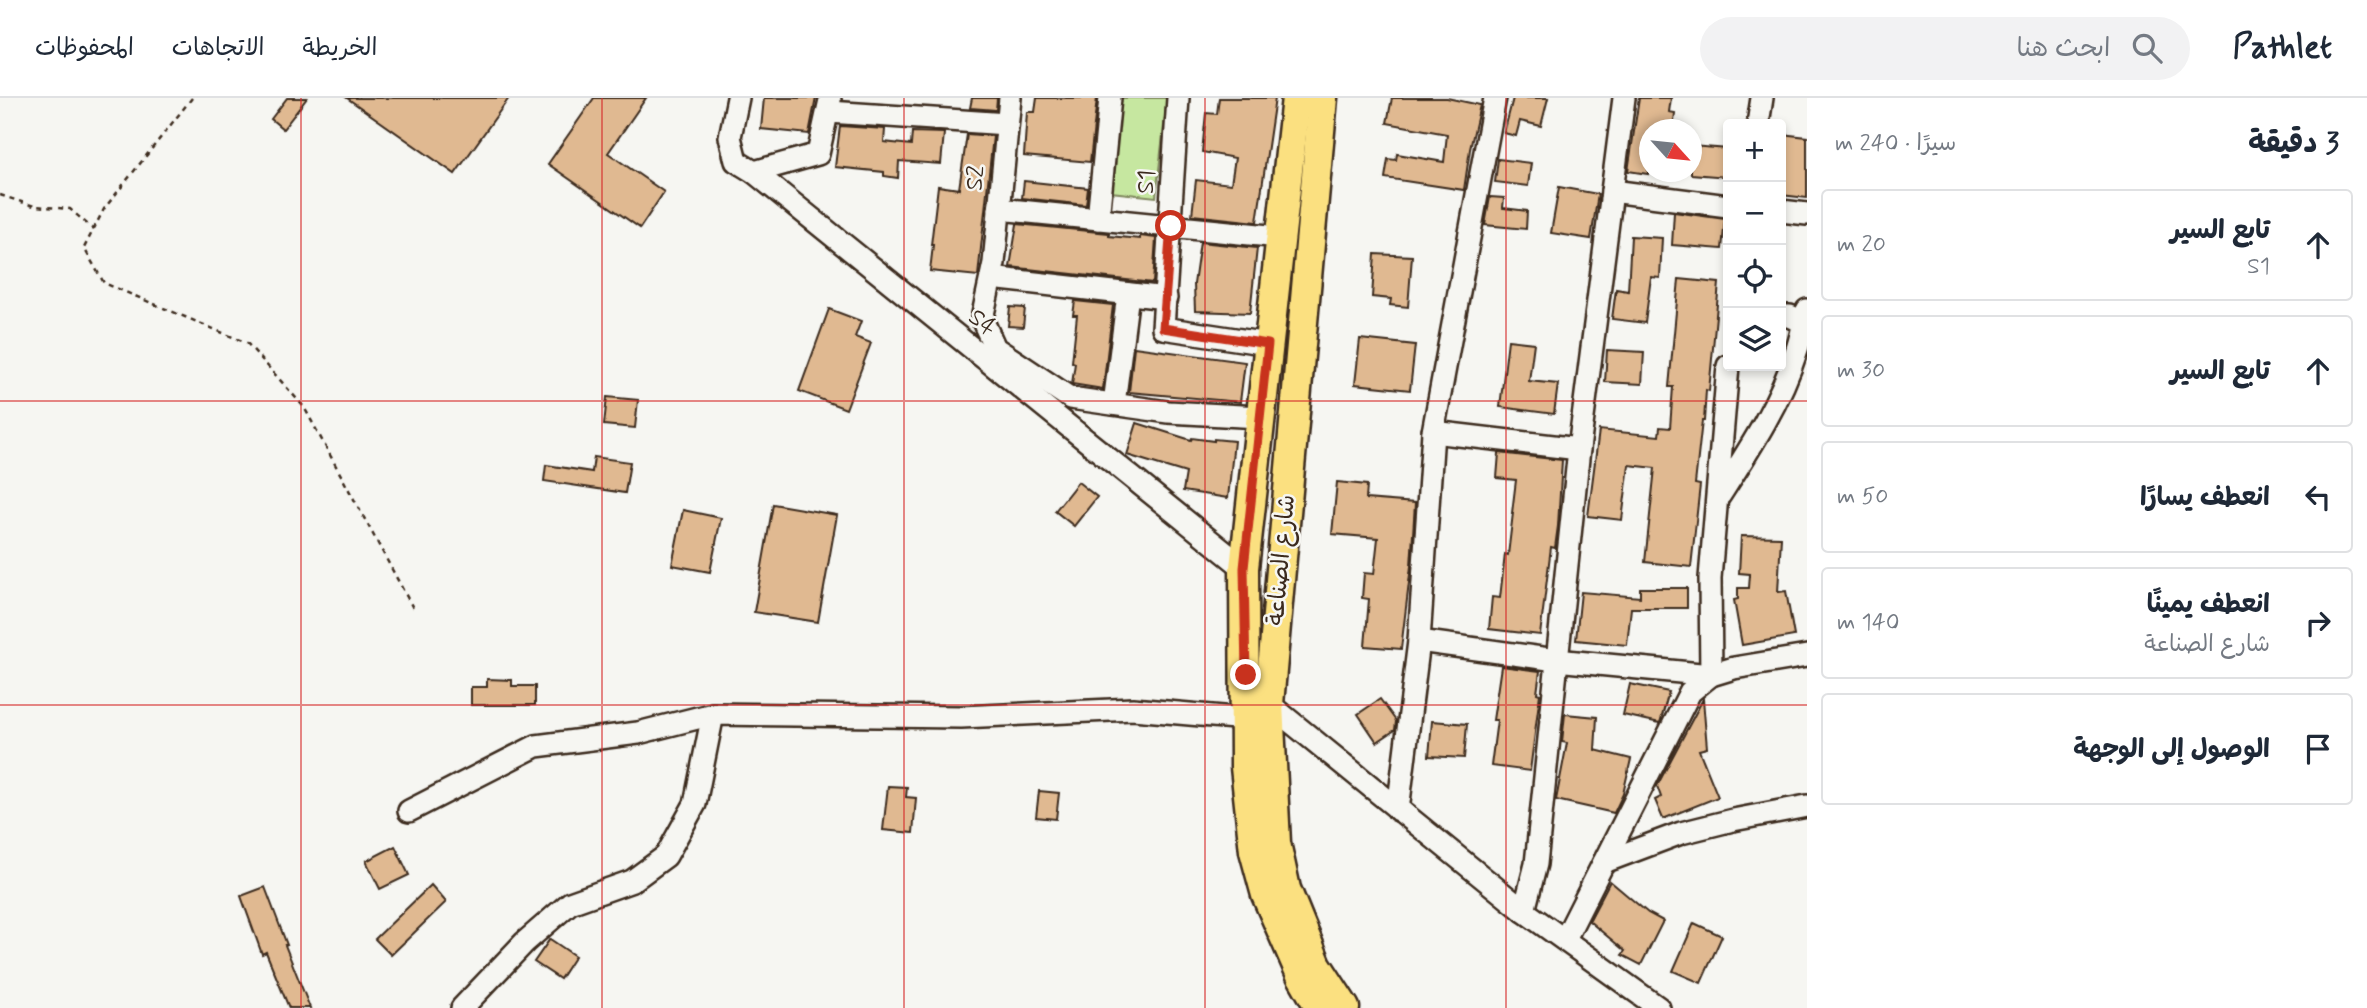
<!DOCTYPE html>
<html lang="ar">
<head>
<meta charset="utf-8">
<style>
	:root { --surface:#fff; --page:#f2f2f3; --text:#1f2937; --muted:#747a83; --line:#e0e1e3 }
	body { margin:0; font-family:Mynerve,"Playpen Sans Arabic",sans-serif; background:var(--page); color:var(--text); direction:rtl }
	.controls { position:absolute; right:21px; top:21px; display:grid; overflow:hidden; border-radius:7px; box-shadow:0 4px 10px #0003 }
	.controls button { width:63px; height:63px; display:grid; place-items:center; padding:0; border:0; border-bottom:2px solid var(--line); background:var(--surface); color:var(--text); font:35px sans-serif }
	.compass { position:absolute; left:1639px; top:21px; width:63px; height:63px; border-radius:50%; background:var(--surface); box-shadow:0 4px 10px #0003; rotate:117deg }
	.stop { position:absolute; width:21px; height:21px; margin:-16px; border:5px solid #c8321e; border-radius:50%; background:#fff }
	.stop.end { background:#c8321e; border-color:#fff; box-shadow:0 2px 7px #0008 }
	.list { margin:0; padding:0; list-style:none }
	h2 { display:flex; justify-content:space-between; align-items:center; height:91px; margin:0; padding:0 28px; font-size:30px }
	h2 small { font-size:23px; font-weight:400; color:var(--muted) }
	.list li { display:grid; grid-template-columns:46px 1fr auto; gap:21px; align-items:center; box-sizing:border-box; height:112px; margin:0 14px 14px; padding:0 14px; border:2px solid var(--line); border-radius:7px }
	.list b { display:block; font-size:26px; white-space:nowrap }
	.list p { margin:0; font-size:23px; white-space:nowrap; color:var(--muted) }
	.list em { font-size:23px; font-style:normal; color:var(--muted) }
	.icon { flex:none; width:38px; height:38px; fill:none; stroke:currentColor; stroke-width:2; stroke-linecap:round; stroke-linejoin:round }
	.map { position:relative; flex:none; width:1807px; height:910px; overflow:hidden; direction:ltr }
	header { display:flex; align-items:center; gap:42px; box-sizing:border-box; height:98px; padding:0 35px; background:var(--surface); border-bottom:2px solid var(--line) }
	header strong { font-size:33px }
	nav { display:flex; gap:38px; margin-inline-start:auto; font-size:24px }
	.search { width:490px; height:63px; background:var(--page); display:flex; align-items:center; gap:18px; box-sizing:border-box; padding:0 24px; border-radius:38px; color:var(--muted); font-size:26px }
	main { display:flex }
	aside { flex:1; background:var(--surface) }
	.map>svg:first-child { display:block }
</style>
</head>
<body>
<header>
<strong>Pathlet</strong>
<div class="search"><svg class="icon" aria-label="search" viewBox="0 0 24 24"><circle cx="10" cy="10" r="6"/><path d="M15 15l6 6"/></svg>ابحث هنا</div>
<nav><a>الخريطة</a><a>الاتجاهات</a><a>المحفوظات</a></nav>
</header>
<main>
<aside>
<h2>3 دقيقة<small>سيرًا · 240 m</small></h2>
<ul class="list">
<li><svg class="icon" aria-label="ahead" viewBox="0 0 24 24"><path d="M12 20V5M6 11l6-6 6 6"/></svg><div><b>تابع السير</b><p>S1</p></div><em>20 m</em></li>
<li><svg class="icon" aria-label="ahead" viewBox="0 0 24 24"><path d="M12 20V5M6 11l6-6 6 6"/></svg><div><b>تابع السير</b></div><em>30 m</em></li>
<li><svg class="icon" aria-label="left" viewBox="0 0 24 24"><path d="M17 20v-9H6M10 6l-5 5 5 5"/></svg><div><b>انعطف يسارًا</b></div><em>50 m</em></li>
<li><svg class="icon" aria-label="right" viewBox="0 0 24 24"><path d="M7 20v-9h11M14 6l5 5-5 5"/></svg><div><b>انعطف يمينًا</b><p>شارع الصناعة</p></div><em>140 m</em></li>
<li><svg class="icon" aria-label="arrive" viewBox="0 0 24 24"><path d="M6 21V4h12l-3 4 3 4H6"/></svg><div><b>الوصول إلى الوجهة</b></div></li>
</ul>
</aside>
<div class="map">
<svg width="1807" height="910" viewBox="0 0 1807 910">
	<rect width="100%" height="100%" fill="#f6f6f2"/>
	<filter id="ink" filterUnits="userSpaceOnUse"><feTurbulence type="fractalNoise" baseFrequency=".0143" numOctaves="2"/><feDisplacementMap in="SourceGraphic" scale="14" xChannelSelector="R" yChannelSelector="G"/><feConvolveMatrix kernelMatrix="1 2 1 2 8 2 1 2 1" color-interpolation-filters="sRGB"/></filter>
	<g filter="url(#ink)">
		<path fill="#c6e7a0" stroke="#80885f" stroke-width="2" d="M 1121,0 L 1167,0 L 1156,99 L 1111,94 Z"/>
		<g fill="#e0b991" stroke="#3b2a1e" stroke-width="2">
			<path d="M 287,0 L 307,0 L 283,31 L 271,21 Z"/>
			<path d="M 347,0 L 509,0 L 455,76 Z"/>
			<path d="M 594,0 L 646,0 L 608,55 L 664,94 L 640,130 L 548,66 Z"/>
			<path d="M 764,0 L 816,0 L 809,36 L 761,31 Z"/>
			<path d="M 972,0 L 997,0 L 996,12 L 970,10 Z"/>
			<path d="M 1037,0 L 1097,0 L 1090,64 L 1024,58 L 1027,14 L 1035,14 Z"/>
			<path d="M 1219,0 L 1275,0 L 1257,124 L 1192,117 L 1196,82 L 1231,86 L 1235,60 L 1202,54 L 1206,15 L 1217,16 Z"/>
			<path d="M 1392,0 L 1447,0 L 1480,7 L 1470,51 L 1464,92 L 1385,80 L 1388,61 L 1396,62 L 1397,56 L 1444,64 L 1447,36 L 1387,25 Z"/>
			<path d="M 1513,0 L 1548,0 L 1541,28 L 1520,23 L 1516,38 L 1504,35 Z"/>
			<path d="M 1639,0 L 1671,0 L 1669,14 L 1675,15 L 1673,32 L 1649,32 L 1648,76 L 1628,73 Z"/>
			<path d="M 840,28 L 885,31 L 884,44 L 911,47 L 912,34 L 944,35 L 941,66 L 899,63 L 898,80 L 884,78 L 884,74 L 835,69 Z"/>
			<path d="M 967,36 L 993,38 L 978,178 L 930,173 L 933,147 L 931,147 L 938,88 L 959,91 Z"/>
			<path d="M 1781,36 L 1807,39 L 1807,100 L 1781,97 Z"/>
			<path d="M 1691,48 L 1728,51 L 1728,79 L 1691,76 Z"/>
			<path d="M 1498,61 L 1531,65 L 1528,88 L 1495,84 Z"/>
			<path d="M 1024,83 L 1088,90 L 1086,107 L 1022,100 Z"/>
			<path d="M 1559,89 L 1598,96 L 1591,141 L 1551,135 Z"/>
			<path d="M 1490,99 L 1504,100 L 1503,110 L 1527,113 L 1526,131 L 1485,127 Z"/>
			<path d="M 1674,114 L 1725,121 L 1722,151 L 1672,147 Z"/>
			<path d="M 1017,126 L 1109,135 L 1109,138 L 1140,141 L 1140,138 L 1156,140 L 1153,185 L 1010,169 Z"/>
			<path d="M 1631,138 L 1662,140 L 1660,180 L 1651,179 L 1645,225 L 1612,221 L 1616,191 L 1628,193 Z"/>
			<path d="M 1200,144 L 1257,150 L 1250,215 L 1195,213 L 1194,186 Z"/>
			<path d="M 1375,156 L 1412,158 L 1408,209 L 1390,207 L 1391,201 L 1372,199 Z"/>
			<path d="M 1679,181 L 1719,185 L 1709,293 L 1706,292 L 1704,323 L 1702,323 L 1695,386 L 1700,387 L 1691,469 L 1645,464 L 1655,370 L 1629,367 L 1622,422 L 1588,418 L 1599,332 L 1659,338 L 1660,329 L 1670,330 L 1673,289 L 1669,289 Z"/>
			<path d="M 1075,203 L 1113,207 L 1103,291 L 1072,286 L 1075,265 L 1072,264 L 1077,217 L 1073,217 Z"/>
			<path d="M 1010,209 L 1025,210 L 1023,229 L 1008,228 Z"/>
			<path d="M 829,211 L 861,223 L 855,239 L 871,245 L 846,311 L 799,293 Z"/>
			<path d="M 1360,241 L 1415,247 L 1410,292 L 1355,286 Z"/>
			<path d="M 1508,242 L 1534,245 L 1529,283 L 1558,286 L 1554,316 L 1500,309 Z"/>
			<path d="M 1134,249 L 1245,264 L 1240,304 L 1129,294 Z"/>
			<path d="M 1607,252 L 1644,254 L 1642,286 L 1605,284 Z"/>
			<path d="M 607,299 L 638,302 L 635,330 L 604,327 Z"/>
			<path d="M 1137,325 L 1191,342 L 1192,340 L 1214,343 L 1214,341 L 1234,343 L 1228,400 L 1183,393 L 1186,375 L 1127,357 Z"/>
			<path d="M 1499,355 L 1562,362 L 1558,428 L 1555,450 L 1551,449 L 1540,537 L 1489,531 L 1492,499 L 1500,500 L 1505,456 L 1508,457 L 1513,415 L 1512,415 L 1516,382 L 1497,380 Z"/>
			<path d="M 594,359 L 630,364 L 625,395 L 544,383 L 546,367 L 592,374 Z"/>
			<path d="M 1078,384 L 1097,399 L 1074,428 L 1055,413 Z"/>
			<path d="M 1337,384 L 1367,387 L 1366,401 L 1415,405 L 1411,468 L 1401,551 L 1365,548 L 1369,501 L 1362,500 L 1364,475 L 1374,476 L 1378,440 L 1332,436 Z"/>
			<path d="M 773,406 L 837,417 L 818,524 L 754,514 Z"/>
			<path d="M 683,412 L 721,420 L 710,474 L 672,467 Z"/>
			<path d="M 1741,438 L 1781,439 L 1778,494 L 1786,493 L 1794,538 L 1742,547 L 1734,502 L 1738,501 L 1738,490 L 1749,490 L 1750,476 L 1739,475 Z"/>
			<path d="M 1640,490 L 1687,490 L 1687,510 L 1631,510 L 1627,547 L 1576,542 L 1581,494 L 1640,499 Z"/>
			<path d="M 1501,568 L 1540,573 L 1537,595 L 1540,596 L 1530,673 L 1491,668 L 1497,622 L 1493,622 Z"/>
			<path d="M 487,581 L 512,582 L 512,588 L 535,588 L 535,607 L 471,607 L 471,589 L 487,589 Z"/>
			<path d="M 1630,586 L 1669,594 L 1660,625 L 1623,617 Z"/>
			<path d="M 1380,601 L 1396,623 L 1395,632 L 1377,644 L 1358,616 Z"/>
			<path d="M 1703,601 L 1707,650 L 1699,652 L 1718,699 L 1663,721 L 1655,702 L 1661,699 L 1657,688 Z"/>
			<path d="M 1565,616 L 1597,619 L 1595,652 L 1631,661 L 1623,696 L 1614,715 L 1556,702 L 1567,645 L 1562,644 Z"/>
			<path d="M 1432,623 L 1467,626 L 1464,660 L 1429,658 Z"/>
			<path d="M 888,688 L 907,689 L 906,699 L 916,700 L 913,735 L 883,732 Z"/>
			<path d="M 1039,693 L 1059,695 L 1056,721 L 1036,719 Z"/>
			<path d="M 395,748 L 409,777 L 380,791 L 366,763 Z"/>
			<path d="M 1610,783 L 1648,815 L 1663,823 L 1641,867 L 1622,857 L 1625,853 L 1589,823 Z"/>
			<path d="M 431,787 L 446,804 L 391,857 L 375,841 Z"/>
			<path d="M 265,789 L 287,847 L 285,847 L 310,910 L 289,910 L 266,854 L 262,856 L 241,798 Z"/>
			<path d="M 1694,825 L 1722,838 L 1701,885 L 1673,873 Z"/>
			<path d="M 550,841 L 575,858 L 560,881 L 534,864 Z"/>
		</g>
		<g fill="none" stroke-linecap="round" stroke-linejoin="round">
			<g stroke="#3b2a1e" stroke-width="26">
				<g id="minor">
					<path d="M 738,0 L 730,39 L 736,63 L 754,74 L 1244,470"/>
					<path d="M 1010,0 L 994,165 L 982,221 L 995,250 L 1070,300 L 1168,314 L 1260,319"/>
					<path d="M 1178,0 L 1163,230 L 1268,246"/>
					<path d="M 829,14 L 1007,26"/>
					<path d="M 1758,26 L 1762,0"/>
					<path d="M 754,74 L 818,56 L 830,2"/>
					<path d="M 1612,93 L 1728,108"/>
					<path d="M 999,111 L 1280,139"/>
					<path d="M 1781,113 L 1807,116"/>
					<path d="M 1098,121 L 1110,0"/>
					<path d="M 991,180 L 1166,200"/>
					<path d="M 1781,218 L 1790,218 L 1807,226"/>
					<path d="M 1114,306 L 1128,196"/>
					<path d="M 1433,334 L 1579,351"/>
					<path d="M 1720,397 C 1749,352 1780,305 1796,254 C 1801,240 1803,226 1807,212"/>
					<path d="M 1419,543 L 1556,562 L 1711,577 L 1734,570 L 1807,558"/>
					<path d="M 1269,606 L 1524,813 L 1659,910"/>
					<path d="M 1398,712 L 1419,543 L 1433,334 L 1495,0"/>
					<path d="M 409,713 L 536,648 L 638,635 L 713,616 L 961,619 L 1133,611 L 1246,621"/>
					<path d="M 1604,764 L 1681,735 L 1733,722 L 1807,708"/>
					<path d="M 1524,813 L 1536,766 L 1579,351 L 1624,0"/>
					<path d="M 1565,841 L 1690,594 L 1711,577 L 1710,480 L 1728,268"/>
					<path d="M 462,910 L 525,844 L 570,805 L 632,783 L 666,758 L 695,706 L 713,616"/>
				</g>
			</g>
			<g stroke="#3b2a1e" stroke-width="33">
				<g id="major">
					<path d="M 1296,0 L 1244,470 L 1245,669 L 1254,753 L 1266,797 L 1301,877 L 1320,910"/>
					<path d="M 1323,0 L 1269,606 L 1276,745 L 1286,791 L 1317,867 L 1345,910"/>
				</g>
			</g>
			<g stroke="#3b2a1e" stroke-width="2.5" stroke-dasharray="5 5" stroke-linecap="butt">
				<path d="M 192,0 L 104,111 L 84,150 L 104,185 L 247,245 L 304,309 L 414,512"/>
				<path d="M 0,97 L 34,108 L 70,111 L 94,132"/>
			</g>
			<use href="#minor" stroke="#f6f6f2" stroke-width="21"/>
			<use href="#major" stroke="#fbe080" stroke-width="28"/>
		</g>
	</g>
	<g fill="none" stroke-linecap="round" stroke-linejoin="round" filter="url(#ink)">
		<path stroke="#c8321e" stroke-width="9" d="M 1171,128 L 1163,230 L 1268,246 L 1244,470 L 1246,577"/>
	</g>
	<path fill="none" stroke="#d62828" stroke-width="2" stroke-opacity="0.55" d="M 301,0 L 301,910M 602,0 L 602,910M 904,0 L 904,910M 1205,0 L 1205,910M 1506,0 L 1506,910M 0,303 L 1807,303M 0,607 L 1807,607"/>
	<g text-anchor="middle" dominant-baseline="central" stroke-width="5" stroke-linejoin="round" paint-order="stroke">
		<g font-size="24" fill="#3b2a1e" stroke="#f6f6f2">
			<text transform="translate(976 80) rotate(-84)">S2</text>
			<text transform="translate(1147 84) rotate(-87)">S1</text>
			<text transform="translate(982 225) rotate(39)">S4</text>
			<text transform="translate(1282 462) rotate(-85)">شارع الصناعة</text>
		</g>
	</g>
</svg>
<div class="controls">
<button>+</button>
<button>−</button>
<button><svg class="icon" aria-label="locate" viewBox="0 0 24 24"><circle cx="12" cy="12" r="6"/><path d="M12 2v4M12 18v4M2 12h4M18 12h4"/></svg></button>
<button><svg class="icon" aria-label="layers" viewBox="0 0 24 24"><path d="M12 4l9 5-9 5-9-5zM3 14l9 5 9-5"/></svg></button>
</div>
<svg class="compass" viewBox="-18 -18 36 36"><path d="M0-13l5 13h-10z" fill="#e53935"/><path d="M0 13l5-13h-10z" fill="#747a83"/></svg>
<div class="stop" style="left:1171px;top:128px"></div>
<div class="stop end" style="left:1246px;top:577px"></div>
</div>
</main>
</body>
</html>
